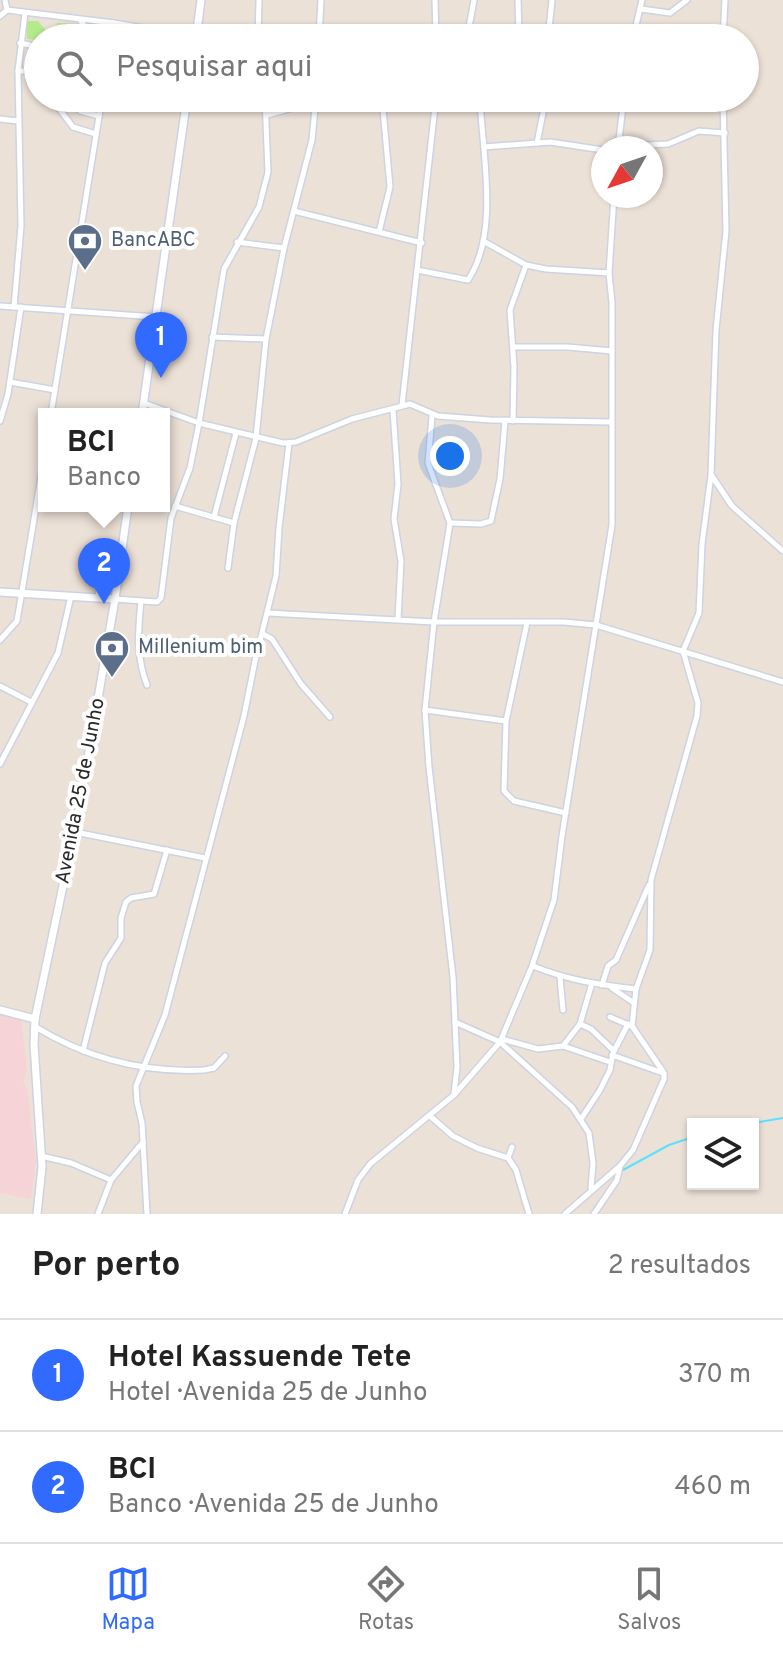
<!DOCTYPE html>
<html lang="pt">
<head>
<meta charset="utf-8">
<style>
	:root { --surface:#fff; --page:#f2f2f2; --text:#222; --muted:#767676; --line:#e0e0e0; --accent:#316aff }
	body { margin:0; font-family:Overpass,sans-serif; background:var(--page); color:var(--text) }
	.controls { position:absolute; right:24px; bottom:24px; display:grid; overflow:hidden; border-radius:0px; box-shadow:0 2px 6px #0004 }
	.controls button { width:72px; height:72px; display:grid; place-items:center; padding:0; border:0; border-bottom:2px solid var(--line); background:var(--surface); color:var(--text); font:40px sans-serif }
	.compass { position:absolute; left:591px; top:136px; width:72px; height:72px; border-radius:50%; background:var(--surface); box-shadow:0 2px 6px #0004; rotate:230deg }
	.you { position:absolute; left:450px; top:456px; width:28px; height:28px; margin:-20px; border:6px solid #fff; border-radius:50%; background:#1a73e8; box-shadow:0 0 0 12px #1a73e833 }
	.badge { display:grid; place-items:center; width:52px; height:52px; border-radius:50%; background:var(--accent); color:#fff; font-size:26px; font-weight:700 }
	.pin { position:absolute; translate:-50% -66px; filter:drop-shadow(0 2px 4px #0008) }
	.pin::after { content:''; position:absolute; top:42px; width:28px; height:24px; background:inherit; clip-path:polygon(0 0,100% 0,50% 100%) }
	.popup { position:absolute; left:38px; top:408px; width:132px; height:104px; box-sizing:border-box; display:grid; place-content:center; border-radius:0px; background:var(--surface); filter:drop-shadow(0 2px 6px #0005); font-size:26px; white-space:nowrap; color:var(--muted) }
	.popup b { font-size:30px; color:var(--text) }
	.popup::after { content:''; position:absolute; left:50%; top:100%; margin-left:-16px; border:16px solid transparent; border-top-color:var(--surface) }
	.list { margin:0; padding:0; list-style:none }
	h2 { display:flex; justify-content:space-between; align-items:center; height:104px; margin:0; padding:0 32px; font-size:34px }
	h2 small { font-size:26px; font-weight:400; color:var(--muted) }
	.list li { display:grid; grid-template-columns:52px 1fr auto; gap:24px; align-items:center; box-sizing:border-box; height:112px; padding:0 32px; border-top:2px solid var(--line) }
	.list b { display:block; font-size:30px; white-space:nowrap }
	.list p { margin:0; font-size:26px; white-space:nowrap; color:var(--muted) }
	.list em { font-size:26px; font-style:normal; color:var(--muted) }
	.icon { flex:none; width:44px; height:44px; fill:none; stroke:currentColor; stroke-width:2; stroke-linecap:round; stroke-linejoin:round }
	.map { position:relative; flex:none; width:783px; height:1214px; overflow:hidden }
	.search { position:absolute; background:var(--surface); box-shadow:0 2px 6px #0004; left:24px; right:24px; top:24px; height:88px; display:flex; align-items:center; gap:20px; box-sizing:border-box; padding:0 28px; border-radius:44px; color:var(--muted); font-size:30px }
	.sheet { height:328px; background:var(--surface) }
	nav { display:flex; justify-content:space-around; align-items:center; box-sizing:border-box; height:112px; border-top:2px solid var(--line); background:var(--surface); font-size:22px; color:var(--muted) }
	nav a { display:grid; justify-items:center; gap:4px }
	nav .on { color:var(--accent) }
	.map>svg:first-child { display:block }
</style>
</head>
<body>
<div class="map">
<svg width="783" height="1214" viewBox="0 0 783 1214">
	<rect width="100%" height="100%" fill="#ece1d7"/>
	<path fill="#f5d3d7" d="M 0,1014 L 21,1020 L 27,1070 L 23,1083 L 27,1088 L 36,1160 L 31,1199 L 0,1193 Z"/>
	<g fill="#b5ea8c">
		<path d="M 29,21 L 38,21 L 48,33 L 38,40 L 27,39 L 26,24 Z"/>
		<path d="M 57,23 L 80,24 L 90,38 L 81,38 L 73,28 L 62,37 L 56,28 Z"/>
	</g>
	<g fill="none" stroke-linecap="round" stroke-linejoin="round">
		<g stroke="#5ce0fc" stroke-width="2">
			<path d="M 748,1124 L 783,1118"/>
			<path d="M 623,1170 L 669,1145 L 693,1137"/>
		</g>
		<g stroke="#ccd3e3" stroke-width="8">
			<g id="minor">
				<path d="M 5,0 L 7,10"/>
				<path d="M 435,0 L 436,38"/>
				<path d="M 518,0 L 519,38"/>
				<path d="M 641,9 L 670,13 L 687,0"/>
				<path d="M 7,10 L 114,23 L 203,38"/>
				<path d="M 0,16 L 7,10"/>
				<path d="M 80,20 L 94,38"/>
				<path d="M 111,38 L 113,23"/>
				<path d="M 258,38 L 259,0"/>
				<path d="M 319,38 L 321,0"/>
				<path d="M 467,38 L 474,0"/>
				<path d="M 548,38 L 552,0"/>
				<path d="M 633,38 L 642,0"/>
				<path d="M 723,38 L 725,0"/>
				<path d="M 20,43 L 30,45 L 38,54"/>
				<path d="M 18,71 L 28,71 L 38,80"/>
				<path d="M 51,98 L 73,127 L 96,134"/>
				<path d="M 69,98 L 80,111 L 99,116"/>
				<path d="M 267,115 L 329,98"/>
				<path d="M 0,119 L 18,121"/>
				<path d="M 618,142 L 648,145 L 668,144 L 699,131 L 725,133"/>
				<path d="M 537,143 L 546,98"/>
				<path d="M 484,147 L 550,142 L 603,150"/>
				<path d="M 618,148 L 624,98"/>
				<path d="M 294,211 L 422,243"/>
				<path d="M 379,232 L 390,187 L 382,98"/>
				<path d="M 237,242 L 284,248"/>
				<path d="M 485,242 L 526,265 L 546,269 L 609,273"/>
				<path d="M 417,270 L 468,280 C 500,232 482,153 480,98"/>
				<path d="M 0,306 L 156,317"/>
				<path d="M 14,307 L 21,226 L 18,71 L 25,13"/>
				<path d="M 212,337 L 266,339"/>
				<path d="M 513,347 L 568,347 L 612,351"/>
				<path d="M 10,382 L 55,390"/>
				<path d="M 144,403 L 199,423 L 283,443 L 296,442 L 352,419 L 410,404 L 438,416 L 490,420 L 612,422"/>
				<path d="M 402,405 L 436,98"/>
				<path d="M 393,410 L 398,484 L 394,519 L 401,561 L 398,619"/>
				<path d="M 51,414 L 102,98"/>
				<path d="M 432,416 L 428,463 L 450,523 L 434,622 L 425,710 L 429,767 L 453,977 L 457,1067 L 454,1094"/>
				<path d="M 0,421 L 8,394 L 21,307"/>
				<path d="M 513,421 L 514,367 L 510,310 L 526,265"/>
				<path d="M 712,476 L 732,506 L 783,551"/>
				<path d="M 175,506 L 234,523"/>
				<path d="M 214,517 L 236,433"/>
				<path d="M 451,523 L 481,524 L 491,521 L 500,479 L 505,421"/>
				<path d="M 228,568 L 234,523 L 256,438 L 266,339 L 284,248 L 312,140 L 316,98"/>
				<path d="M 98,598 L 100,582"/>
				<path d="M 115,599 L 157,602 L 161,598 L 171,518 L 190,468 L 199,423 L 224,269 L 259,207 L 268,172 L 265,98"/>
				<path d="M 141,601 C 138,630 136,657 147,685"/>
				<path d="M 268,613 L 434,622 L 564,622 L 596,625 L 783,682"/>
				<path d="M 527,623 L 506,721 L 504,791 L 514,801 L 566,813"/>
				<path d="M 263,634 L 272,639 L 301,684 L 330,717"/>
				<path d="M 0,640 L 17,621 L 44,459"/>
				<path d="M 0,686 L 31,702"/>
				<path d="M 425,710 L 506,721"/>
				<path d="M 0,764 L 58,653 L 71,596"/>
				<path d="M 75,832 L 205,858"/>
				<path d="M 533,966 C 567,980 600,985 636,989"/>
				<path d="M 560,977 L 563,1010"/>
				<path d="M 602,985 L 608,966 L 616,960 L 649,885"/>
				<path d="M 612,988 L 634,1003"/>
				<path d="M 610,1017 L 631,1026"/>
				<path d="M 455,1022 L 500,1042 L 572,1107 L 589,1133 L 593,1163 L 591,1188"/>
				<path d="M 580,1024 L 591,1029 L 614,1051"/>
				<path d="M 34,1026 C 86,1058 144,1073 204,1070 L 214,1068 L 225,1056"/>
				<path d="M 502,1039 L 538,1049 L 563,1046 L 580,1024 L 592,983"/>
				<path d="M 563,1046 L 610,1062"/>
				<path d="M 83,1051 L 105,963 L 121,938 L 121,918 L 126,902 L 131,898 L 154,894 L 167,850"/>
				<path d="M 612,1055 L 663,1073"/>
				<path d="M 430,1116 L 453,1136 L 477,1148 L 508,1158 L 516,1170 L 529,1214"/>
				<path d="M 581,1119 L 600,1090 L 610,1070 L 613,1053 L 628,1024"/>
				<path d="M 41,1156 L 71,1163 L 111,1180"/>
				<path d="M 508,1158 L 512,1147"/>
				<path d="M 98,1214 L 111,1180 L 143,1142"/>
				<path d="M 147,1214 L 142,1123 L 137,1102 L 136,1086 L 165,1015 L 244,716 L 255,661 L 276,576 L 279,528 L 289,443"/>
				<path d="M 345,1214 L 358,1180 L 370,1164 L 454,1095 L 500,1042 L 532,966 L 554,900 L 562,836 L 612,525 L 612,303 L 609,273 L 614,196"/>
				<path d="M 565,1214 L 620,1166 L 633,1150 L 664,1079 L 664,1073 L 632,1026 L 636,989 L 650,950 L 651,880 L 697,716 L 698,703 L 683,651 L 699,613 L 702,544 L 711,475 L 716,330 L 726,231 L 723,98"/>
				<path d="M 594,1214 L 617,1180 L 620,1166"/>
			</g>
		</g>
		<g stroke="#ccd3e3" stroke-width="10">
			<g id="tertiary">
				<path d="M 196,38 L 201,0"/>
				<path d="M 142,414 L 187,98"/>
				<path d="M 0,592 L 115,599"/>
				<path d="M 0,1010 L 35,1019"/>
				<path d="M 37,1214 L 42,1167 L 34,1044 L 35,1019 L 79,810 L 115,599 L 128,506"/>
			</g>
		</g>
		<use href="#minor" stroke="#fff" stroke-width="5"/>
		<use href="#tertiary" stroke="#fff" stroke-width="7"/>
	</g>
	<defs>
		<g id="bank-pin" transform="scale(1.8)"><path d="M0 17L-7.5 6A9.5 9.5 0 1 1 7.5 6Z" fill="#5c6f8a" stroke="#fff"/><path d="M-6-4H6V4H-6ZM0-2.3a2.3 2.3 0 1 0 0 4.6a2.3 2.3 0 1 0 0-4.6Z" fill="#fff"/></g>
	</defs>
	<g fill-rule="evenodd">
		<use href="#bank-pin" x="85" y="241"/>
		<use href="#bank-pin" x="112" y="648"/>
	</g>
	<g text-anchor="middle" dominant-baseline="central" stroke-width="8" stroke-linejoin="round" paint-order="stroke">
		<g font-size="20" fill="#4e5e75" stroke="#fff" text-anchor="start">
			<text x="111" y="241">BancABC</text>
			<text x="138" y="648">Millenium bim</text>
		</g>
		<g font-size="20" fill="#282828" stroke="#fff">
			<text transform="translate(81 791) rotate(-79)">Avenida 25 de Junho</text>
		</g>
	</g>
</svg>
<div class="controls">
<button><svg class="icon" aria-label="layers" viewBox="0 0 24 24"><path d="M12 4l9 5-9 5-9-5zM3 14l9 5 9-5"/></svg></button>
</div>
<svg class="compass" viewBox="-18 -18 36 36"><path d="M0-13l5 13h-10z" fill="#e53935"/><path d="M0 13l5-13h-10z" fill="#767676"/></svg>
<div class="you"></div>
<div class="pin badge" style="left:161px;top:378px">1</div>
<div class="pin badge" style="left:104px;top:604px">2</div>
<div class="popup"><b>BCI</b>Banco</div>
<div class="search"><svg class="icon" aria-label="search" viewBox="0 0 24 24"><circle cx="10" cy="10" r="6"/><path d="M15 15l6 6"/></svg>Pesquisar aqui</div>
</div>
<section class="sheet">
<h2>Por perto<small>2 resultados</small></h2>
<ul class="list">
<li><span class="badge">1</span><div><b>Hotel Kassuende Tete</b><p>Hotel · Avenida 25 de Junho</p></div><em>370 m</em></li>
<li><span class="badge">2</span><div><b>BCI</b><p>Banco · Avenida 25 de Junho</p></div><em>460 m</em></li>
</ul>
</section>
<nav>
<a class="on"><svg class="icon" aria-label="map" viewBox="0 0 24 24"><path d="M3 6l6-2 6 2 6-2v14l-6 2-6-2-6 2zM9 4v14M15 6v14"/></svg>Mapa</a>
<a><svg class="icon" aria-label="directions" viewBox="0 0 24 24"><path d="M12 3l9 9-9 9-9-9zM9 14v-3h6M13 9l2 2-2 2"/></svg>Rotas</a>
<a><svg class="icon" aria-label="saved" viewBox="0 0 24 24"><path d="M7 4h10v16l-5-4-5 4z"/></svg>Salvos</a>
</nav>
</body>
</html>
